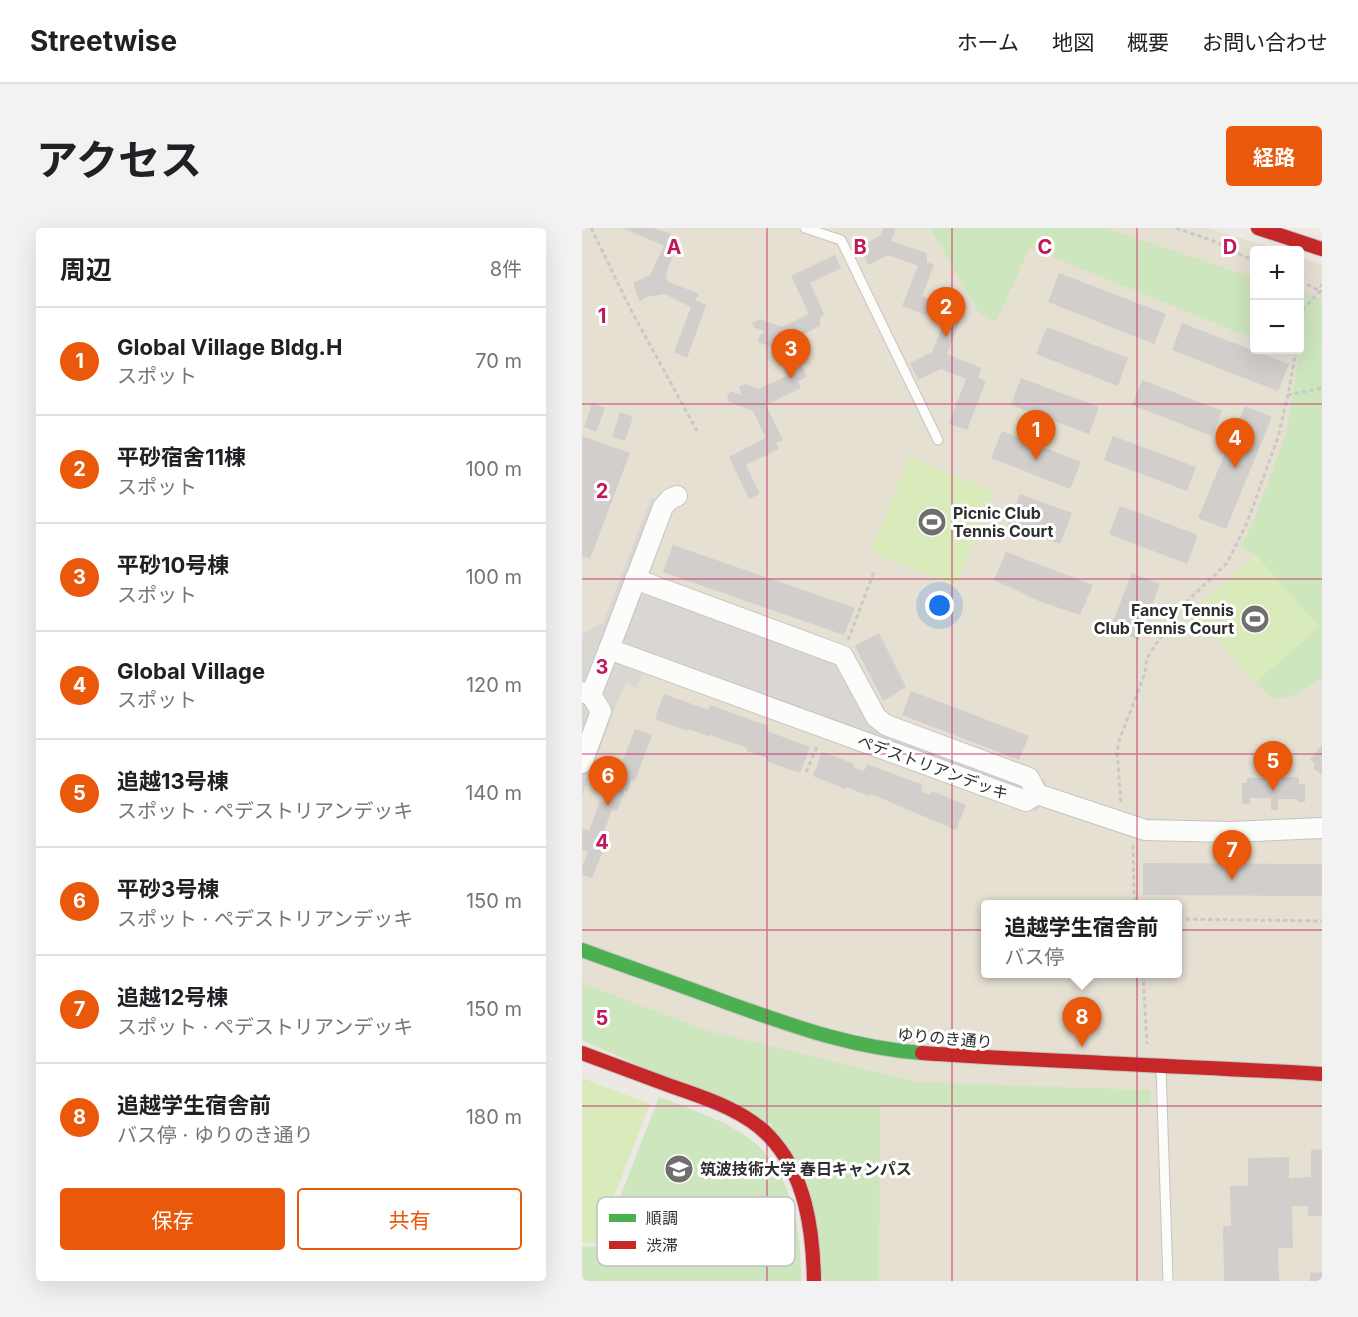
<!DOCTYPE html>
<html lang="ja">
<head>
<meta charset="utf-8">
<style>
	:root { --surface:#fff; --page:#f2f2f2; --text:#202124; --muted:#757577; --line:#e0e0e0; --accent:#ea580c }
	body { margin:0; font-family:Inter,"Noto Sans JP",sans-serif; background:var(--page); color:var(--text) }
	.controls { position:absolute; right:18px; top:18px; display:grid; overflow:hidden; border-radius:6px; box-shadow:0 6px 24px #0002 }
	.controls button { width:54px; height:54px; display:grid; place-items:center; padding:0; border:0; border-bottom:2px solid var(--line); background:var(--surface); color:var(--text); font:30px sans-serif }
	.you { position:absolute; left:358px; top:378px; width:21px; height:21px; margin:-15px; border:4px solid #fff; border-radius:50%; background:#1a73e8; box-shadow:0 0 0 9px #1a73e833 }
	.badge { display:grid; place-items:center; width:39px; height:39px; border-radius:50%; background:var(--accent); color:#fff; font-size:20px; font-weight:700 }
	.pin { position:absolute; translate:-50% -50px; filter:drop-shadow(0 2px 3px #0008) }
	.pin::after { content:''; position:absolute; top:32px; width:21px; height:18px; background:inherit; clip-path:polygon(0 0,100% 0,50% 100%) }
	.popup { position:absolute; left:399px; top:672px; width:201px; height:78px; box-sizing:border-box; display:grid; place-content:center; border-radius:6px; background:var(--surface); filter:drop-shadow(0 2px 4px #0005); font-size:20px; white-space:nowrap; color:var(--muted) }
	.popup b { font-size:22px; color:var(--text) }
	.popup::after { content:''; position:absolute; left:50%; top:100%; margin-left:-12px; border:12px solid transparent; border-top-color:var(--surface) }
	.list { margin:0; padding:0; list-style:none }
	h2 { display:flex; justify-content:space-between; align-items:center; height:78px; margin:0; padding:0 24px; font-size:26px }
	h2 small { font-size:20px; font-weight:400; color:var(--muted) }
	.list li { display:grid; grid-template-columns:39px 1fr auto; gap:18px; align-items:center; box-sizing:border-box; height:108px; padding:0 24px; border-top:2px solid var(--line) }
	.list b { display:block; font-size:22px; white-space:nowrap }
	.list p { margin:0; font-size:20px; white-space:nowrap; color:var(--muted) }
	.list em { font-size:20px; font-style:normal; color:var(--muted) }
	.actions { display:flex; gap:12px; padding:18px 24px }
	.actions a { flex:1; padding:14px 0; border:2px solid var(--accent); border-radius:6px; text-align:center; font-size:21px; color:var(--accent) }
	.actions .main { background:var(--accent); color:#fff }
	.map { position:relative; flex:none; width:740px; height:1053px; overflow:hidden; border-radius:6px }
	header { display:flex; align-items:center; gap:36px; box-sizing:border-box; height:84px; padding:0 30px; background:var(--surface); border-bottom:2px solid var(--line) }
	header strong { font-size:28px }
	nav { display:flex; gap:33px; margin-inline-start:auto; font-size:21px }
	.intro { display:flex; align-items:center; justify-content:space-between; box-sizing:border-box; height:144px; padding:0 36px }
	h1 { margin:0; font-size:42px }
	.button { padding:15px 27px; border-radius:6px; background:var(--accent); color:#fff; font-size:21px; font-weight:700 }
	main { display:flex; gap:36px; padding:0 36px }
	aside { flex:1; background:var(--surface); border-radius:6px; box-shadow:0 6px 24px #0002 }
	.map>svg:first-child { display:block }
</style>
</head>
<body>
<header>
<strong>Streetwise</strong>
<nav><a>ホーム</a><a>地図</a><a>概要</a><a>お問い合わせ</a></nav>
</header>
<div class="intro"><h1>アクセス</h1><a class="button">経路</a></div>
<main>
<aside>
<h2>周辺<small>8件</small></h2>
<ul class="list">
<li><span class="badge">1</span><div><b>Global Village Bldg.H</b><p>スポット</p></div><em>70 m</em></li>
<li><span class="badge">2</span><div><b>平砂宿舍11棟</b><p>スポット</p></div><em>100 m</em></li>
<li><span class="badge">3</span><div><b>平砂10号棟</b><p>スポット</p></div><em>100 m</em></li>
<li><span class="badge">4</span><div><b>Global Village</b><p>スポット</p></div><em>120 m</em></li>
<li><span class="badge">5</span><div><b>追越13号棟</b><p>スポット · ペデストリアンデッキ</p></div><em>140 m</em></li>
<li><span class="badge">6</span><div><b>平砂3号棟</b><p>スポット · ペデストリアンデッキ</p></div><em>150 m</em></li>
<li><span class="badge">7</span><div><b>追越12号棟</b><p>スポット · ペデストリアンデッキ</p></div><em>150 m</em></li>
<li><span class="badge">8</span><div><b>追越学生宿舎前</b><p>バス停 · ゆりのき通り</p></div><em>180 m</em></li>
</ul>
<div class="actions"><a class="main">保存</a><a>共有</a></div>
</aside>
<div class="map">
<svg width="740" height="1053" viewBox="0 0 740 1053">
	<rect width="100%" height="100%" fill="#ece8e4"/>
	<path fill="#e6e0d3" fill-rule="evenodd" d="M 0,0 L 626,0 L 696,22 L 672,22 L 672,122 L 718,122 L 718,29 L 740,37 L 740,1053 L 242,1053 L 189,896 L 0,812 ZM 404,676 L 596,676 L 596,746 L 404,746 Z"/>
	<g fill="#cee6be">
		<path d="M 348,0 L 523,0 L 672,50 L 672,111 L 448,20 L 414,94 L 397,85 Z"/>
		<path d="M 718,64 L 740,71 L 740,450 L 710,468 L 690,471 L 673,455 L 736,399 L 674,327 L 659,318 L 670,297 L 705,203 L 716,129 L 698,122 L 718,122 Z"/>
		<path d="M 0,755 L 126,803 L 335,854 L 569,862 L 569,878 L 298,879 L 297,1053 L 242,1053 L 189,896 L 0,812 Z"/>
		<path d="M 77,869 C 105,880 135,889 161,906 C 209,937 220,1000 219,1053 L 0,1053 L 0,1019 L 19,1018 Z"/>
	</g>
	<g fill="#d9eabb">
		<path d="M 327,229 L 412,263 L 374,358 L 289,324 Z"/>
		<path d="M 674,327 L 737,399 L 673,455 L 610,383 Z"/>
		<path d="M 0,850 L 68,876 L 14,1015 L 0,1015 Z"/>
	</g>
	<path fill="#dad6d2" d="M 69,270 L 92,279 L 66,348 L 262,424 L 302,492 L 463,552 L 465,559 L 550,589 L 649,596 L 740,607 L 551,610 L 461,577 L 453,584 L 63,439 L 55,460 L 45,455 L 37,469 L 0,569 L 0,406 L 21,395 Z"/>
	<g fill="#d1cecb">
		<path d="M 41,0 L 72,0 L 89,6 L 85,13 L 94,19 L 84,46 L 85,53 L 117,66 L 113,72 L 124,77 L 105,130 L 92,124 L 109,79 L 83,66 L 64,69 L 58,74 L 51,55 L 68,47 L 82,18 Z"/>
		<path d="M 301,0 L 314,0 L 309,13 L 345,25 L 345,34 L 352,37 L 340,68 L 371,80 L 367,89 L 378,93 L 365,126 L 399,140 L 396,150 L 404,153 L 385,202 L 367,196 L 384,151 L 359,141 L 336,152 L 328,135 L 350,124 L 362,94 L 320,78 L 336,38 L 306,27 L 286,37 L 277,19 L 298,8 Z"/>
		<path d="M 253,27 L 259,40 L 228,55 L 242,86 L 238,90 L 238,98 L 207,113 L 225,149 L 216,153 L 219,160 L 184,177 L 201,212 L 194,215 L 197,221 L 164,237 L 178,266 L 167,271 L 147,229 L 184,210 L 171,183 L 147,174 L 145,167 L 149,163 L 160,167 L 157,158 L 164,156 L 176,161 L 205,148 L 192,120 L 176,114 L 177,108 L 183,103 L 173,100 L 170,95 L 178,91 L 200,99 L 227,86 L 209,48 Z"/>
		<path d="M 477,45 L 584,86 L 572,116 L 466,74 Z"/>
		<path d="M 600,95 L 707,136 L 696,163 L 590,122 Z"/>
		<path d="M 465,99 L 546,130 L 536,158 L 454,126 Z"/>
		<path d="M 439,150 L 517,179 L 507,206 L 429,177 Z"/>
		<path d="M 560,152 L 640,183 L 630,208 L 550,177 Z"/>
		<path d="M 10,175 L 23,180 L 14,204 L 2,199 Z"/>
		<path d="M 663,178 L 690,189 L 644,301 L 616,290 Z"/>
		<path d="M 38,184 L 51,189 L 43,213 L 30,209 Z"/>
		<path d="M 420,203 L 499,234 L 488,261 L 409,230 Z"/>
		<path d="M 0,208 L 48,225 L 8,331 L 0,328 Z"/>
		<path d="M 531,208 L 614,239 L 605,263 L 522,232 Z"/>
		<path d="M 438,266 L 490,285 L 478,316 L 426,298 Z"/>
		<path d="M 538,278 L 616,307 L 605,336 L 527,306 Z"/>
		<path d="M 91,317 L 273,380 L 262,407 L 81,344 Z"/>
		<path d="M 424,324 L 511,357 L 498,387 L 457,373 L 412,352 Z"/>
		<path d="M 550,345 L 578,356 L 557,412 L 528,401 Z"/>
		<path d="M 297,405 L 324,459 L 301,473 L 273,418 Z"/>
		<path d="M 329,463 L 447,508 L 437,532 L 320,487 Z"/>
		<path d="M 82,466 L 126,482 L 128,477 L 186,498 L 185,503 L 228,519 L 218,545 L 184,533 L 185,530 L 164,523 L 165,520 L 129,507 L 128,509 L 107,501 L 106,503 L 73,491 Z"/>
		<path d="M 53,501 L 70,507 L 53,553 L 49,552 L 45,564 L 43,563 L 35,583 L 30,582 L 17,616 L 23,618 L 10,650 L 0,647 L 0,639 L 6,624 L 0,621 L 0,600 L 7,603 L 18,573 L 22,575 L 26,563 L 15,559 L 21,543 L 18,542 L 23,527 L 40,534 Z"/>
		<path d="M 740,516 L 740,547 L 731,540 L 733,536 L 728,532 Z"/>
		<path d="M 240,524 L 273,536 L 271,539 L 282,543 L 285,536 L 341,557 L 339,563 L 348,567 L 350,563 L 384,577 L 374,602 L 289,566 L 287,568 L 264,559 L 263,561 L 231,548 Z"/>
		<path d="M 698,549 L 717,549 L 717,556 L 723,556 L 723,574 L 716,574 L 715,571 L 696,571 L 696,582 L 689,582 L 689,570 L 668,570 L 668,576 L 660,576 L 660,555 L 665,555 L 665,550 L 684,550 L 684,554 L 698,554 Z"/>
		<path d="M 561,635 L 740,636 L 740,668 L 561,667 Z"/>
		<path d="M 740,921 L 740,988 L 726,988 L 726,978 L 710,978 L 711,1020 L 696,1020 L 697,1053 L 642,1053 L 641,998 L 649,998 L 648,958 L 666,958 L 666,930 L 707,929 L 707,950 L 729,949 L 729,922 Z"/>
		<path d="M 740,1044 L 740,1053 L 728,1053 L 728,1045 Z"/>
	</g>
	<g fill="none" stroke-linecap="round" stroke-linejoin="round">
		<g stroke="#c5c4c5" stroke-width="11">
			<g id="lane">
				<path d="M 223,0 L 259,12 L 356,212"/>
				<path d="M 579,840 L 586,1053"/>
			</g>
		</g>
		<g stroke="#c5c4c5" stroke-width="22">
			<g id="street">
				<path d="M 53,351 L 261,428 L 294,489 L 304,497 L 447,550 L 455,566"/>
				<path d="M 27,421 L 81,279 L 88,271 L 95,268"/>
				<path d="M 0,464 L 9,467 L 27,421 L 444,573 L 455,566 L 563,602 L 649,604 L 740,600"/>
				<path d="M 0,535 L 19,483 L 9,467"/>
			</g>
		</g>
		<g stroke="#c5c4c5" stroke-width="16">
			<path id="fast" d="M 0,722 C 49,740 98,757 146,775 C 211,798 270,820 340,825"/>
		</g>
		<g stroke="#c5c4c5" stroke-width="16">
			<g id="jam">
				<path d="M 676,0 L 740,21"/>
				<path d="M 0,825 C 29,836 57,846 86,857 C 120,869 161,881 187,908 C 224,947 231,1002 232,1053"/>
				<path d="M 340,825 C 473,834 607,838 740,846"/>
			</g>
		</g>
		<g stroke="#c9c9c8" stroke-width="3" stroke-dasharray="4.5 3" stroke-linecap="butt">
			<path d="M 9,0 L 49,82 L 115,203"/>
			<path d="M 594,0 L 629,12 L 672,33"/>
			<path d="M 718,53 L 740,64"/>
			<path d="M 718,105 L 722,80 L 738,63 L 740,56"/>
			<path d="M 714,122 L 706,167 L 740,160"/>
			<path d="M 266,412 L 292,344"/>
			<path d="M 224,544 L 236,516"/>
			<path d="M 539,574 L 535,524 L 537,513 L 563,445 L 565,430 L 595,383 L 645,335 L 665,295 L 696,209 L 706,167"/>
			<path d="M 551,617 L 552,669 L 555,676"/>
			<path d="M 596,691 L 740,693"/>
			<path d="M 561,746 L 565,816"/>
		</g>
		<use href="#lane" stroke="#fcfcfb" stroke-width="9"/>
		<use href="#street" stroke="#fcfcfb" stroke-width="20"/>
		<use href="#fast" stroke="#4caf50" stroke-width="14"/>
		<use href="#jam" stroke="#c62828" stroke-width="14"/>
	</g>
	<path fill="none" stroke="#c2185b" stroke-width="1.5" stroke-opacity="0.55" d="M 185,0 L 185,1053M 370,0 L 370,1053M 555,0 L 555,1053M 0,176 L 740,176M 0,351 L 740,351M 0,526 L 740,526M 0,702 L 740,702M 0,878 L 740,878"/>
	<defs>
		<g id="stadium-disc" transform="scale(1.5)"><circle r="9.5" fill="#706f6e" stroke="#fff"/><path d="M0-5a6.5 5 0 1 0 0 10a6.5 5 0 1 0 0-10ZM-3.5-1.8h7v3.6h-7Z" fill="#fff"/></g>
		<g id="university-disc" transform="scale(1.5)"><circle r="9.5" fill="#706f6e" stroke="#fff"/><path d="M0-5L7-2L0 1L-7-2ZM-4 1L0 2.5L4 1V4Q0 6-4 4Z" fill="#fff"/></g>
	</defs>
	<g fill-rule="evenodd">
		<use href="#stadium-disc" x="350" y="294"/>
		<use href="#stadium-disc" x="673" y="391"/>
		<use href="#university-disc" x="97" y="941"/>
	</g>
	<g text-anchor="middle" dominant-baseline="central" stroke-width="6" stroke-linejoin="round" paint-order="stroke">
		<g font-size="16" font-weight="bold" fill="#2e2e2e" stroke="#fff" text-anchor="start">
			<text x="371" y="285">Picnic Club<tspan x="371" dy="18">Tennis Court</tspan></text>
			<text x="652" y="382" text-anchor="end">Fancy Tennis<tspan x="652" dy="18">Club Tennis Court</tspan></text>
			<text x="118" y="941">筑波技術大学 春日キャンパス</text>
		</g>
		<g font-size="16" fill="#2e2e2e" stroke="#fff">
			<text transform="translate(351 539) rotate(20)">ペデストリアンデッキ</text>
			<text transform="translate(363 810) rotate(5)">ゆりのき通り</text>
		</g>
	</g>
	<rect x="15" y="969" width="198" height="69" rx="9" fill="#fff" stroke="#c0c0c0" stroke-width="1.5"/>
	<rect x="27" y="986" width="27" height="8" fill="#4caf50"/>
	<rect x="27" y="1013" width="27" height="8" fill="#c62828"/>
	<g font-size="16" fill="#2e2e2e">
		<text x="64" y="996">順調</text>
		<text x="64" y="1023">渋滞</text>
	</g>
	<g font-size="20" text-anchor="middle" font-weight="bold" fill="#c2185b" stroke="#fff" stroke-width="6" stroke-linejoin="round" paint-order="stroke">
		<text x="92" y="26">A</text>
		<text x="278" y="26">B</text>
		<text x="463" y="26">C</text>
		<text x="648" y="26">D</text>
		<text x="20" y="95">1</text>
		<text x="20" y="270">2</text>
		<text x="20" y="446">3</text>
		<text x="20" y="621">4</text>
		<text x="20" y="797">5</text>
	</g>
</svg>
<div class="controls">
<button>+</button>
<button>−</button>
</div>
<div class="you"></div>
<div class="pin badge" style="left:454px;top:232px">1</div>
<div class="pin badge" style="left:364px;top:109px">2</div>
<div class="pin badge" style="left:209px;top:151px">3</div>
<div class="pin badge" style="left:653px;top:240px">4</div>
<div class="pin badge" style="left:691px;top:563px">5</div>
<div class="pin badge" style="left:26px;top:578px">6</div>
<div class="pin badge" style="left:650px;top:652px">7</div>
<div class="pin badge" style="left:500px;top:819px">8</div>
<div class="popup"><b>追越学生宿舎前</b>バス停</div>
</div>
</main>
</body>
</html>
